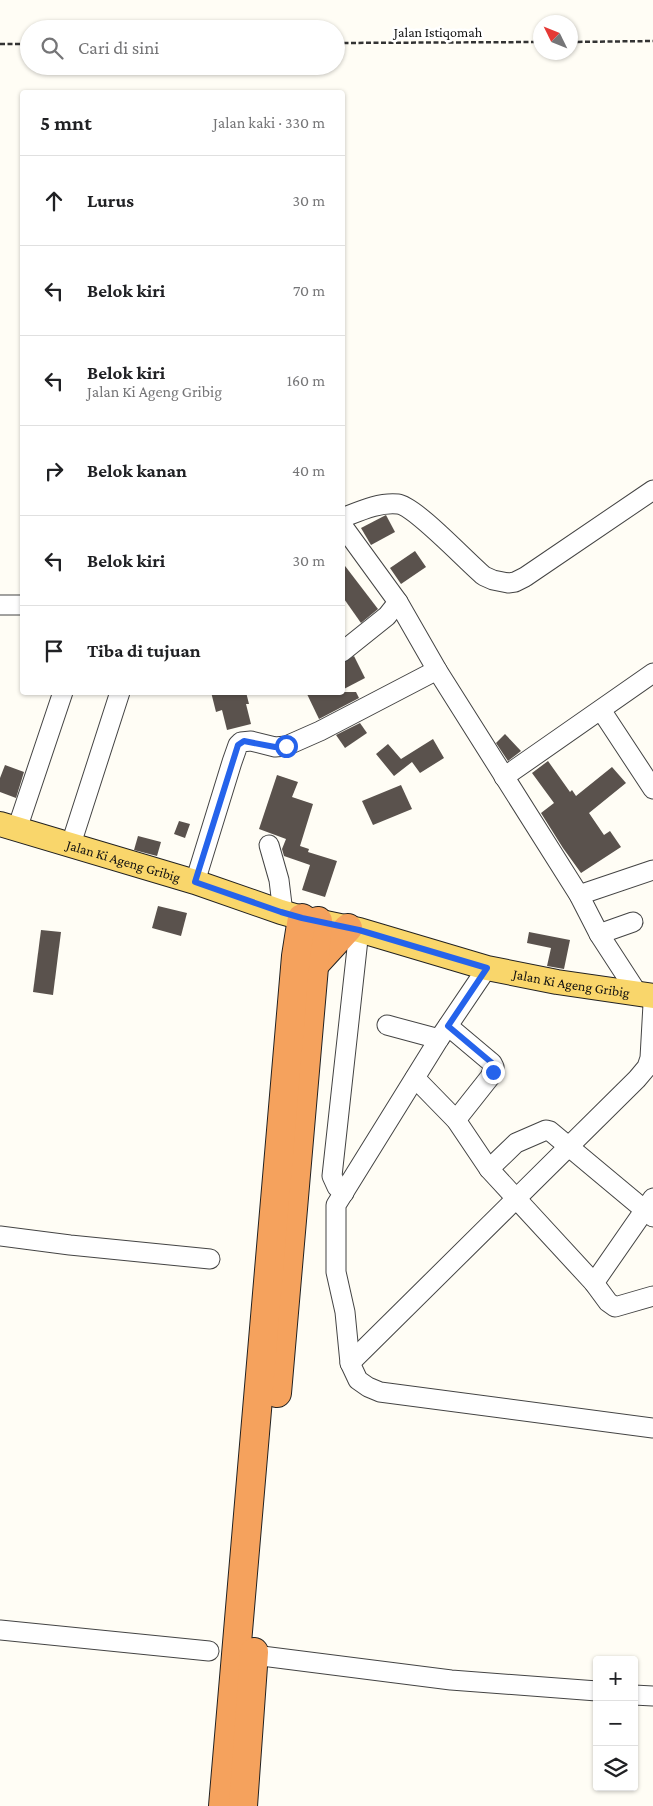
<!DOCTYPE html>
<html lang="id">
<head>
<meta charset="utf-8">
<style>
	:root { --surface:#fff; --page:#f2f2f2; --text:#202124; --muted:#757577; --line:#e0e0e0 }
	body { margin:0; font-family:"Crimson Pro",serif; background:var(--page); color:var(--text) }
	.controls { position:absolute; right:15px; bottom:15px; display:grid; overflow:hidden; border-radius:5px; box-shadow:0 1px 4px #0004 }
	.controls button { width:45px; height:45px; display:grid; place-items:center; padding:0; border:0; border-bottom:1px solid var(--line); background:var(--surface); color:var(--text); font:25px sans-serif }
	.compass { position:absolute; left:533px; top:15px; width:45px; height:45px; border-radius:50%; background:var(--surface); box-shadow:0 1px 4px #0004; rotate:313deg }
	.stop { position:absolute; width:15px; height:15px; margin:-11px; border:4px solid #2563eb; border-radius:50%; background:#fff }
	.stop.end { background:#2563eb; border-color:#fff; box-shadow:0 1px 5px #0008 }
	.list { margin:0; padding:0; list-style:none }
	h2 { display:flex; justify-content:space-between; align-items:center; height:65px; margin:0; padding:0 20px; font-size:21px }
	h2 small { font-size:16px; font-weight:400; color:var(--muted) }
	.list li { display:grid; grid-template-columns:32px 1fr auto; gap:15px; align-items:center; box-sizing:border-box; height:90px; padding:0 20px; border-top:1px solid var(--line) }
	.list b { display:block; font-size:19px; white-space:nowrap }
	.list p { margin:0; font-size:16px; white-space:nowrap; color:var(--muted) }
	.list em { font-size:16px; font-style:normal; color:var(--muted) }
	.icon { flex:none; width:28px; height:28px; fill:none; stroke:currentColor; stroke-width:2; stroke-linecap:round; stroke-linejoin:round }
	.map { position:relative; flex:none; width:653px; height:1806px; overflow:hidden }
	.search { position:absolute; background:var(--surface); box-shadow:0 1px 4px #0004; left:20px; top:20px; width:325px; height:55px; display:flex; align-items:center; gap:12px; box-sizing:border-box; padding:0 18px; border-radius:28px; color:var(--muted); font-size:19px }
	.panel { position:absolute; background:var(--surface); box-shadow:0 1px 4px #0004; left:20px; top:90px; width:325px; height:605px; border-radius:5px }
	.map>svg:first-child { display:block }
</style>
</head>
<body>
<div class="map">
<svg width="653" height="1806" viewBox="0 0 653 1806">
	<rect width="100%" height="100%" fill="#fffdf5"/>
	<g fill="#5a524d">
		<path d="M 386,515 L 395,532 L 371,545 L 361,528 Z"/>
		<path d="M 415,551 L 426,567 L 401,584 L 390,568 Z"/>
		<path d="M 342,562 L 378,609 L 361,623 L 342,596 Z"/>
		<path d="M 354,656 L 365,678 L 342,690 L 342,663 Z"/>
		<path d="M 211,692 L 246,692 L 249,704 L 246,704 L 251,724 L 227,730 L 222,710 L 216,712 Z"/>
		<path d="M 306,692 L 356,692 L 359,698 L 319,719 Z"/>
		<path d="M 360,723 L 367,733 L 345,748 L 336,735 Z"/>
		<path d="M 505,734 L 521,751 L 508,761 L 496,743 Z"/>
		<path d="M 433,739 L 444,758 L 420,773 L 412,762 L 394,776 L 376,754 L 388,744 L 401,759 Z"/>
		<path d="M 548,761 L 570,792 L 572,790 L 576,796 L 612,767 L 626,783 L 589,813 L 604,835 L 610,831 L 621,847 L 581,873 L 563,848 L 541,813 L 554,803 L 532,773 Z"/>
		<path d="M 5,765 L 24,772 L 16,798 L 0,792 L 0,778 Z"/>
		<path d="M 277,775 L 298,782 L 292,797 L 313,804 L 300,846 L 309,849 L 308,852 L 337,861 L 325,897 L 302,890 L 310,865 L 284,856 L 282,849 L 286,839 L 259,829 Z"/>
		<path d="M 401,785 L 412,809 L 373,825 L 362,801 Z"/>
		<path d="M 179,821 L 190,824 L 185,838 L 174,834 Z"/>
		<path d="M 138,836 L 161,842 L 157,856 L 134,850 Z"/>
		<path d="M 158,906 L 187,913 L 181,936 L 152,928 Z"/>
		<path d="M 41,930 L 61,932 L 53,995 L 33,992 Z"/>
		<path d="M 529,932 L 570,940 L 564,969 L 547,966 L 551,948 L 527,943 Z"/>
	</g>
	<g fill="none" stroke-linecap="round" stroke-linejoin="round">
		<g stroke="#444" stroke-width="21">
			<g id="minor">
				<path d="M 342,518 C 360,511 379,502 398,504 C 415,506 467,562 484,576 L 493,580 L 508,583 L 515,582 L 525,577 L 653,490"/>
				<path d="M 342,525 L 398,602 L 437,670 L 579,895 L 599,934 L 638,994"/>
				<path d="M 0,605 L 22,605"/>
				<path d="M 342,652 L 387,616 L 398,602"/>
				<path d="M 601,710 L 653,789"/>
				<path d="M 504,777 L 653,673"/>
				<path d="M 17,829 L 63,692"/>
				<path d="M 71,844 L 120,692"/>
				<path d="M 269,845 L 279,880 L 283,913"/>
				<path d="M 195,882 L 232,762 L 238,745 L 241,742 L 251,741 L 275,747 L 286,746 L 320,731 L 437,670"/>
				<path d="M 579,895 L 653,870"/>
				<path d="M 599,934 L 633,922"/>
				<path d="M 487,968 L 439,1039 L 336,1205 L 336,1272 L 345,1312 L 350,1363 L 358,1380 L 368,1387 L 380,1392 L 653,1428"/>
				<path d="M 387,1025 L 439,1039"/>
				<path d="M 448,1026 L 492,1063 L 494,1067 L 490,1077 L 456,1120"/>
				<path d="M 415,1078 L 456,1120 L 489,1169 L 594,1283 L 608,1302 L 615,1307 L 653,1296"/>
				<path d="M 489,1169 L 516,1143 L 546,1130 L 550,1131 L 653,1217"/>
				<path d="M 344,1193 L 337,1187 L 332,1176 L 359,930"/>
				<path d="M 0,1236 L 70,1245 L 210,1259"/>
				<path d="M 594,1283 L 653,1198"/>
				<path d="M 350,1363 L 637,1079 L 647,1067 L 650,1058 L 653,1004"/>
				<path d="M 0,1630 L 209,1651"/>
				<path d="M 262,1656 L 451,1680 L 597,1691"/>
				<path d="M 634,1695 L 653,1696"/>
			</g>
		</g>
		<g stroke="#222" stroke-width="26">
			<g id="major">
				<path id="s1" d="M 0,824 L 195,882 L 281,912 L 302,918 L 359,930 L 487,968 L 557,982 L 653,996"/>
			</g>
		</g>
		<g stroke="#222" stroke-width="30">
			<g id="highway">
				<path d="M 314,965 L 348,928"/>
				<path d="M 277,1393 L 318,921"/>
				<path d="M 223,1806 L 296,956 L 302,918"/>
				<path d="M 243,1806 L 254,1652"/>
			</g>
		</g>
		<g stroke="#333" stroke-width="2.5" stroke-dasharray="5 2.5" stroke-linecap="butt">
			<path d="M 570,42 L 653,41"/>
			<path d="M 336,43 L 540,42"/>
			<path d="M 0,44 L 29,44"/>
		</g>
		<use href="#minor" stroke="#fff" stroke-width="19"/>
		<use href="#major" stroke="#f9d66b" stroke-width="24"/>
		<use href="#highway" stroke="#f5a25d" stroke-width="28"/>
	</g>
	<g fill="none" stroke-linecap="round" stroke-linejoin="round">
		<path stroke="#2563eb" stroke-width="6" d="M 286,746 L 275,747 L 244,741 L 238,745 L 195,882 L 281,912 L 302,918 L 359,930 L 487,968 L 448,1026 L 492,1063 L 494,1067 L 493,1072"/>
	</g>
	<g text-anchor="middle" dominant-baseline="central" stroke-width="5" stroke-linejoin="round" paint-order="stroke">
		<g font-size="14" fill="#111" stroke="#fff">
			<text x="438" y="32">Jalan Istiqomah</text>
			<text stroke="none"><textPath href="#s1" startOffset="129">Jalan Ki Ageng Gribig</textPath></text>
			<text stroke="none"><textPath href="#s1" startOffset="594">Jalan Ki Ageng Gribig</textPath></text>
		</g>
	</g>
</svg>
<div class="controls">
<button>+</button>
<button>−</button>
<button><svg class="icon" aria-label="layers" viewBox="0 0 24 24"><path d="M12 4l9 5-9 5-9-5zM3 14l9 5 9-5"/></svg></button>
</div>
<svg class="compass" viewBox="-18 -18 36 36"><path d="M0-13l5 13h-10z" fill="#e53935"/><path d="M0 13l5-13h-10z" fill="#757577"/></svg>
<div class="stop" style="left:286px;top:746px"></div>
<div class="stop end" style="left:493px;top:1072px"></div>
<div class="search"><svg class="icon" aria-label="search" viewBox="0 0 24 24"><circle cx="10" cy="10" r="6"/><path d="M15 15l6 6"/></svg>Cari di sini</div>
<section class="panel">
<h2>5 mnt<small>Jalan kaki · 330 m</small></h2>
<ul class="list">
<li><svg class="icon" aria-label="ahead" viewBox="0 0 24 24"><path d="M12 20V5M6 11l6-6 6 6"/></svg><div><b>Lurus</b></div><em>30 m</em></li>
<li><svg class="icon" aria-label="left" viewBox="0 0 24 24"><path d="M17 20v-9H6M10 6l-5 5 5 5"/></svg><div><b>Belok kiri</b></div><em>70 m</em></li>
<li><svg class="icon" aria-label="left" viewBox="0 0 24 24"><path d="M17 20v-9H6M10 6l-5 5 5 5"/></svg><div><b>Belok kiri</b><p>Jalan Ki Ageng Gribig</p></div><em>160 m</em></li>
<li><svg class="icon" aria-label="right" viewBox="0 0 24 24"><path d="M7 20v-9h11M14 6l5 5-5 5"/></svg><div><b>Belok kanan</b></div><em>40 m</em></li>
<li><svg class="icon" aria-label="left" viewBox="0 0 24 24"><path d="M17 20v-9H6M10 6l-5 5 5 5"/></svg><div><b>Belok kiri</b></div><em>30 m</em></li>
<li><svg class="icon" aria-label="arrive" viewBox="0 0 24 24"><path d="M6 21V4h12l-3 4 3 4H6"/></svg><div><b>Tiba di tujuan</b></div></li>
</ul>
</section>
</div>
</body>
</html>
